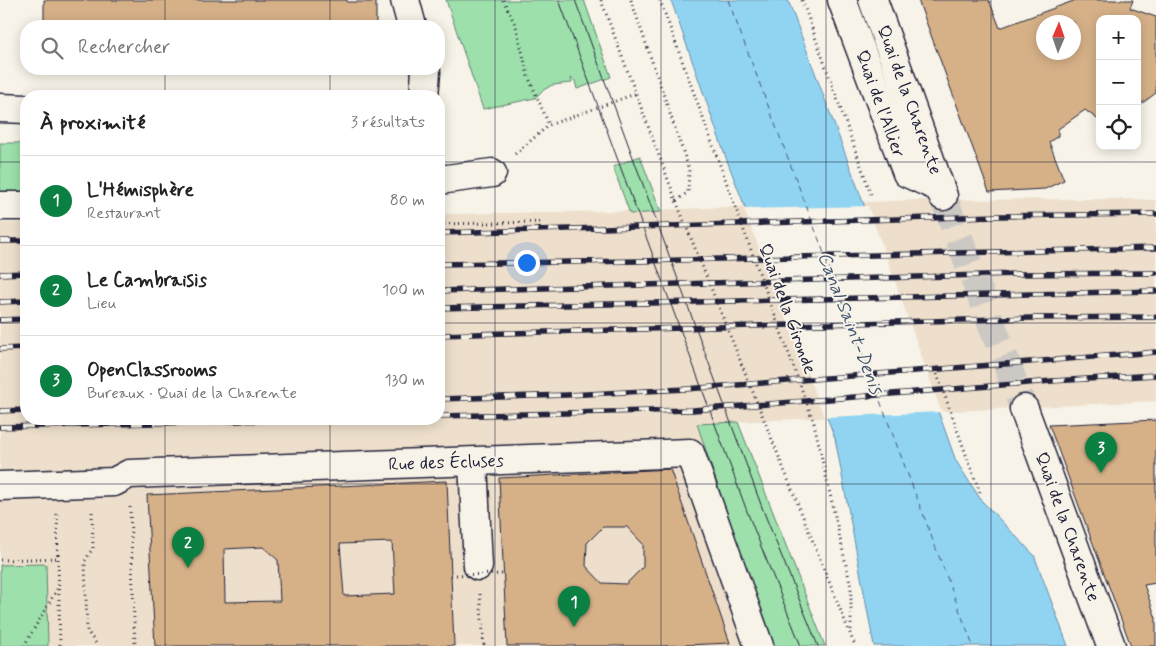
<!DOCTYPE html>
<html lang="fr">
<head>
<meta charset="utf-8">
<style>
	:root { --surface:#fff; --page:#f2f2f2; --text:#222; --muted:#767676; --line:#e0e0e0; --accent:#0b8043 }
	body { margin:0; font-family:Mynerve,sans-serif; background:var(--page); color:var(--text) }
	.controls { position:absolute; right:15px; top:15px; display:grid; overflow:hidden; border-radius:10px; box-shadow:0 2px 12px #0003 }
	.controls button { width:45px; height:45px; display:grid; place-items:center; padding:0; border:0; border-bottom:1px solid var(--line); background:var(--surface); color:var(--text); font:25px sans-serif }
	.compass { position:absolute; left:1036px; top:15px; width:45px; height:45px; border-radius:50%; background:var(--surface); box-shadow:0 2px 12px #0003; rotate:2deg }
	.you { position:absolute; left:526px; top:262px; width:18px; height:18px; margin:-12px; border:4px solid #fff; border-radius:50%; background:#1a73e8; box-shadow:0 0 0 8px #1a73e833 }
	.badge { display:grid; place-items:center; width:32px; height:32px; border-radius:50%; background:var(--accent); color:#fff; font-size:16px; font-weight:700 }
	.pin { position:absolute; translate:-50% -41px; filter:drop-shadow(0 1px 2px #0008) }
	.pin::after { content:''; position:absolute; top:26px; width:18px; height:15px; background:inherit; clip-path:polygon(0 0,100% 0,50% 100%) }
	.list { margin:0; padding:0; list-style:none }
	h2 { display:flex; justify-content:space-between; align-items:center; height:65px; margin:0; padding:0 20px; font-size:21px }
	h2 small { font-size:16px; font-weight:400; color:var(--muted) }
	.list li { display:grid; grid-template-columns:32px 1fr auto; gap:15px; align-items:center; box-sizing:border-box; height:90px; padding:0 20px; border-top:1px solid var(--line) }
	.list b { display:block; font-size:19px; white-space:nowrap }
	.list p { margin:0; font-size:16px; white-space:nowrap; color:var(--muted) }
	.list em { font-size:16px; font-style:normal; color:var(--muted) }
	.icon { flex:none; width:28px; height:28px; fill:none; stroke:currentColor; stroke-width:2; stroke-linecap:round; stroke-linejoin:round }
	.map { position:relative; flex:none; width:1156px; height:646px; overflow:hidden }
	.search { position:absolute; background:var(--surface); box-shadow:0 2px 12px #0003; left:20px; top:20px; width:425px; height:55px; display:flex; align-items:center; gap:12px; box-sizing:border-box; padding:0 18px; border-radius:20px; color:var(--muted); font-size:19px }
	.panel { position:absolute; background:var(--surface); box-shadow:0 2px 12px #0003; left:20px; top:90px; width:425px; height:335px; border-radius:20px }
	.map>svg:first-child { display:block }
</style>
</head>
<body>
<div class="map">
<svg width="1156" height="646" viewBox="0 0 1156 646">
	<rect width="100%" height="100%" fill="#f7f3e8"/>
	<filter id="ink" filterUnits="userSpaceOnUse"><feTurbulence type="fractalNoise" baseFrequency=".02" numOctaves="2"/><feDisplacementMap in="SourceGraphic" scale="10" xChannelSelector="R" yChannelSelector="G"/><feConvolveMatrix kernelMatrix="1 2 1 2 8 2 1 2 1" color-interpolation-filters="sRGB"/></filter>
	<g filter="url(#ink)">
		<path fill="#eddfcb" d="M 1127,199 L 1156,200 L 1156,401 L 697,424 L 772,646 L 0,646 L 0,223 L 26,223 L 26,419 L 439,419 L 439,214 L 623,211 L 922,200 Z"/>
		<g fill="#9de0ab" stroke="#608173">
			<path d="M 446,0 L 584,0 L 611,77 L 577,89 L 575,81 L 571,78 L 572,83 L 552,85 L 542,91 L 535,98 L 483,109 Z"/>
			<path d="M 0,143 L 26,143 L 26,195 L 0,196 Z"/>
			<path d="M 640,156 L 661,212 L 630,214 L 613,167 Z"/>
			<path d="M 738,422 L 825,646 L 772,646 L 697,424 Z"/>
			<path d="M 46,564 L 48,646 L 0,646 L 0,565 Z"/>
		</g>
		<path fill="#91d4f2" stroke="#658da9" d="M 671,0 L 788,0 L 859,191 L 956,461 L 981,500 L 1034,555 L 1068,646 L 874,646 L 835,438 L 726,158 Z"/>
		<path fill="#f7f3e8" d="M 868,206 L 939,405 L 942,412 L 824,417 L 744,209 Z"/>
		<g fill="none" stroke-linecap="round" stroke-linejoin="round">
			<path stroke="#435772" stroke-width="1" stroke-dasharray="6 5" stroke-linecap="butt" d="M 728,0 L 973,646"/>
		</g>
		<g fill="#d6b188" stroke="#22223b" fill-rule="evenodd">
			<path d="M 44,0 L 347,0 L 347,2 L 376,2 L 376,26 L 44,26 Z"/>
			<path d="M 918,0 L 989,0 L 1000,28 L 1076,0 L 1133,0 L 1130,8 L 1156,17 L 1156,93 L 1137,107 L 1137,19 L 1100,19 L 1100,121 L 1085,110 L 1058,129 L 1058,136 L 1049,142 L 1064,180 L 1045,189 L 989,192 ZM 1044,22 L 1074,22 L 1074,52 L 1044,52 Z"/>
			<path d="M 1156,420 L 1156,583 L 1144,585 L 1156,618 L 1156,646 L 1131,646 L 1049,425 Z"/>
			<path d="M 670,469 L 730,643 L 662,646 L 507,646 L 499,478 ZM 603,527 L 627,527 L 643,544 L 643,567 L 626,584 L 602,583 L 586,566 L 587,543 Z"/>
			<path d="M 447,481 L 454,646 L 155,646 L 147,495 ZM 392,542 L 395,594 L 344,596 L 340,544 ZM 263,547 L 278,560 L 280,601 L 225,602 L 224,549 Z"/>
		</g>
		<g fill="none" stroke-linecap="round" stroke-linejoin="round">
			<path stroke="#ccc9c5" stroke-width="28" stroke-dasharray="28 14" stroke-linecap="butt" d="M 944,199 L 1024,409"/>
			<g stroke="#22223b" stroke-width="31">
				<g id="minor">
					<path d="M 405,0 L 412,26"/>
					<path d="M 842,0 L 907,173 L 940,188"/>
					<path d="M 873,0 L 943,196"/>
					<path d="M 424,96 L 426,72 L 425,69"/>
					<path d="M 0,108 L 26,109"/>
					<path d="M 439,180 L 492,173"/>
					<path d="M 0,206 L 26,206"/>
					<path d="M 1024,409 L 1111,646"/>
					<path d="M 473,462 L 478,566"/>
					<path d="M 0,486 L 114,482 L 129,474 L 690,453 L 759,646"/>
				</g>
			</g>
			<g stroke="#22223b" stroke-width="3" stroke-dasharray="1 4" stroke-linecap="butt">
				<path d="M 503,0 L 516,26 L 528,76 L 549,125"/>
				<path d="M 601,0 L 676,201 L 855,646"/>
				<path d="M 631,0 L 689,169 L 688,192 L 676,201"/>
				<path d="M 660,0 L 814,423 L 851,587 L 851,633"/>
				<path d="M 802,0 L 872,197"/>
				<path d="M 515,154 L 549,125 L 635,94"/>
				<path d="M 439,224 L 543,222"/>
				<path d="M 937,374 L 980,493"/>
				<path d="M 130,507 L 135,646"/>
				<path d="M 92,512 L 93,548 L 85,561 L 87,631 L 98,646"/>
				<path d="M 57,514 L 60,646"/>
				<path d="M 0,560 L 59,558"/>
				<path d="M 480,594 L 484,646"/>
				<path d="M 24,646 L 59,586"/>
			</g>
			<use href="#minor" stroke="#f7f3e8" stroke-width="28"/>
			<g stroke="#22223b" stroke-width="1">
				<path d="M 559,0 L 748,514 L 801,646"/>
				<path d="M 575,0 L 763,510 L 818,646"/>
			</g>
			<g stroke="#22223b" stroke-width="5.5">
				<g id="rail">
					<path d="M 439,233 L 997,216 L 1156,214"/>
					<path d="M 0,241 L 26,241"/>
					<path d="M 439,264 L 641,261 L 1156,248"/>
					<path d="M 0,274 L 26,273"/>
					<path d="M 439,291 L 1017,274 L 1156,273"/>
					<path d="M 0,302 L 26,301"/>
					<path d="M 439,308 L 1156,291"/>
					<path d="M 0,320 L 26,319"/>
					<path d="M 439,335 L 1031,318 L 1156,317"/>
					<path d="M 0,349 L 26,348"/>
					<path d="M 439,399 L 567,395 L 686,389 L 1156,352"/>
					<path d="M 0,411 L 26,410"/>
					<path d="M 439,416 L 693,410 L 1052,381 L 1156,375"/>
					<path d="M 0,427 L 316,419"/>
				</g>
			</g>
			<use href="#rail" stroke="#f7f3e8" stroke-width="4" stroke-dasharray="11" stroke-linecap="butt"/>
			<path stroke="#22223b" stroke-width="3" stroke-dasharray="1 4" stroke-linecap="butt" d="M 451,575 L 504,574"/>
		</g>
	</g>
	<path fill="none" stroke="#22223b" stroke-width="1" stroke-opacity="0.55" d="M 165,0 L 165,26M 330,0 L 330,26M 495,0 L 495,646M 661,0 L 661,646M 826,0 L 826,646M 991,0 L 991,646M 165,69 L 165,96M 330,69 L 330,96M 0,162 L 26,162M 439,162 L 1156,162M 0,323 L 26,323M 439,323 L 1156,323M 165,419 L 165,646M 330,419 L 330,646M 0,484 L 1156,484"/>
	<g text-anchor="middle" dominant-baseline="central" stroke-width="4" stroke-linejoin="round" paint-order="stroke">
		<g font-size="18" fill="#22223b" stroke="#f7f3e8">
			<text transform="translate(909 100) rotate(70)">Quai de la Charente</text>
			<text transform="translate(880 104) rotate(70)">Quai de l'Allier</text>
			<text transform="translate(787 309) rotate(70)">Quai de la Gironde</text>
			<text transform="translate(446 463) rotate(-2)">Rue des Écluses</text>
			<text transform="translate(1067 527) rotate(70)">Quai de la Charente</text>
		</g>
		<g font-size="19" font-style="italic" fill="#435772" stroke="#f7f3e8">
			<text transform="translate(850 323) rotate(69)">Canal Saint-Denis</text>
		</g>
	</g>
</svg>
<div class="controls">
<button>+</button>
<button>−</button>
<button><svg class="icon" aria-label="locate" viewBox="0 0 24 24"><circle cx="12" cy="12" r="6"/><path d="M12 2v4M12 18v4M2 12h4M18 12h4"/></svg></button>
</div>
<svg class="compass" viewBox="-18 -18 36 36"><path d="M0-13l5 13h-10z" fill="#e53935"/><path d="M0 13l5-13h-10z" fill="#767676"/></svg>
<div class="you"></div>
<div class="pin badge" style="left:574px;top:627px">1</div>
<div class="pin badge" style="left:188px;top:568px">2</div>
<div class="pin badge" style="left:1101px;top:473px">3</div>
<div class="search"><svg class="icon" aria-label="search" viewBox="0 0 24 24"><circle cx="10" cy="10" r="6"/><path d="M15 15l6 6"/></svg>Rechercher</div>
<section class="panel">
<h2>À proximité<small>3 résultats</small></h2>
<ul class="list">
<li><span class="badge">1</span><div><b>L'Hémisphère</b><p>Restaurant</p></div><em>80 m</em></li>
<li><span class="badge">2</span><div><b>Le Cambraisis</b><p>Lieu</p></div><em>100 m</em></li>
<li><span class="badge">3</span><div><b>OpenClassrooms</b><p>Bureaux · Quai de la Charente</p></div><em>130 m</em></li>
</ul>
</section>
</div>
</body>
</html>
